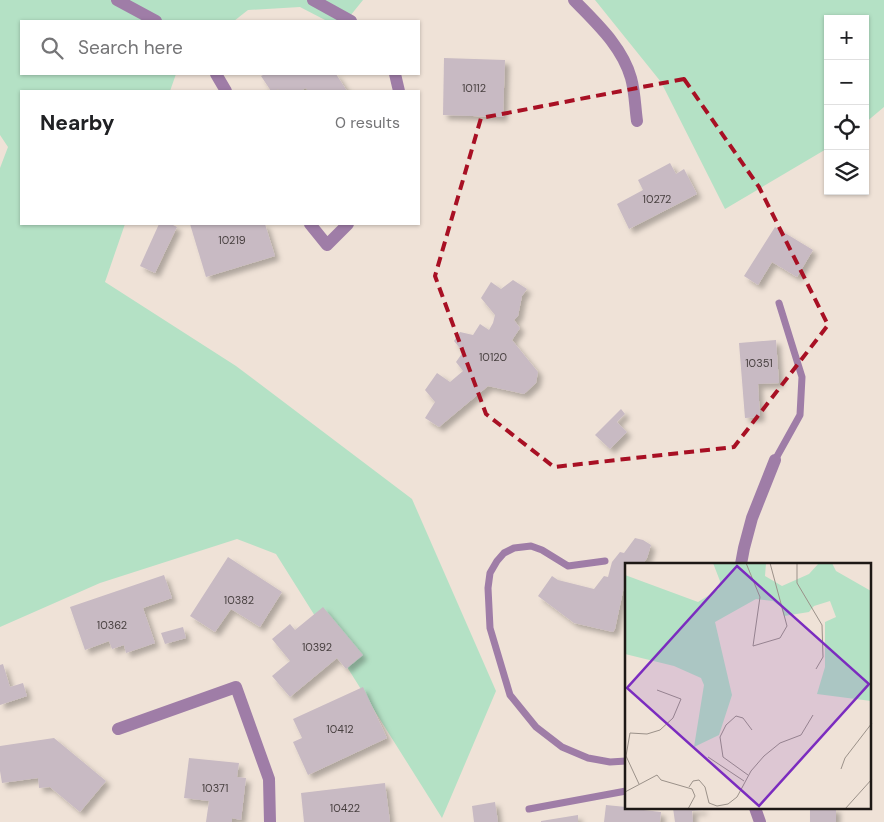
<!DOCTYPE html>
<html lang="en">
<head>
<meta charset="utf-8">
<style>
	:root { --surface:#fff; --page:#f2f2f2; --text:#202124; --muted:#757577; --line:#e0e0e0 }
	body { margin:0; font-family:"DM Sans",sans-serif; background:var(--page); color:var(--text) }
	.controls { position:absolute; right:15px; top:15px; display:grid; overflow:hidden; border-radius:0px; box-shadow:0 1px 4px #0004 }
	.controls button { width:45px; height:45px; display:grid; place-items:center; padding:0; border:0; border-bottom:1px solid var(--line); background:var(--surface); color:var(--text); font:25px sans-serif }
	.list { margin:0; padding:0; list-style:none }
	h2 { display:flex; justify-content:space-between; align-items:center; height:65px; margin:0; padding:0 20px; font-size:21px }
	h2 small { font-size:16px; font-weight:400; color:var(--muted) }
	.icon { flex:none; width:28px; height:28px; fill:none; stroke:currentColor; stroke-width:2; stroke-linecap:round; stroke-linejoin:round }
	.map { position:relative; flex:none; width:884px; height:822px; overflow:hidden }
	.search { position:absolute; background:var(--surface); box-shadow:0 1px 4px #0004; left:20px; top:20px; width:400px; height:55px; display:flex; align-items:center; gap:12px; box-sizing:border-box; padding:0 18px; border-radius:0px; color:var(--muted); font-size:19px }
	.panel { position:absolute; background:var(--surface); box-shadow:0 1px 4px #0004; left:20px; top:90px; width:400px; height:135px; border-radius:0px }
	.map>svg:first-child { display:block }
</style>
</head>
<body>
<div class="map">
<svg width="884" height="822" viewBox="0 0 884 822">
	<defs>
		<filter id="shadow"><feDropShadow dx="4.5" dy="4.5" stdDeviation="2.5" flood-color="#0004"/></filter>
	</defs>
	<rect width="100%" height="100%" fill="#efe2d7"/>
	<g fill="#b4e1c5">
		<path d="M 0,0 L 363,0 L 346,21 L 327,21 L 300,7 L 248,10 L 234,21 L 21,21 L 21,74 L 176,74 L 170,91 L 21,91 L 21,224 L 125,224 L 105,282 L 236,366 L 412,499 L 496,691 L 442,818 L 276,554 L 237,539 L 100,583 L 0,627 L 0,168 L 8,147 L 0,135 Z"/>
		<path d="M 595,0 L 884,0 L 884,107 L 865,123 L 865,19 L 828,19 L 828,148 L 725,209 L 661,82 Z"/>
	</g>
	<g fill="#c8bac3" filter="url(#shadow)">
		<path d="M 444,58 L 505,60 L 503,117 L 443,115 Z"/>
		<path d="M 265,74 L 336,74 L 347,91 L 308,91 L 306,88 L 300,91 L 280,91 L 278,89 L 275,91 L 271,91 L 261,76 Z"/>
		<path d="M 670,163 L 676,174 L 684,169 L 697,194 L 629,229 L 617,204 L 643,190 L 638,180 Z"/>
		<path d="M 159,224 L 171,224 L 177,227 L 155,273 L 140,266 Z"/>
		<path d="M 190,224 L 265,224 L 275,256 L 206,277 Z"/>
		<path d="M 775,227 L 813,250 L 797,277 L 772,262 L 758,285 L 744,276 Z"/>
		<path d="M 513,280 L 527,289 L 522,296 L 518,316 L 514,320 L 520,328 L 512,340 L 538,372 L 536,383 L 524,394 L 488,386 L 439,427 L 425,418 L 435,402 L 425,390 L 437,373 L 450,382 L 463,371 L 456,362 L 463,352 L 454,341 L 460,332 L 473,335 L 480,324 L 489,330 L 493,323 L 495,315 L 481,298 L 491,282 L 501,289 Z"/>
		<path d="M 776,340 L 779,383 L 758,384 L 760,417 L 745,418 L 739,343 Z"/>
		<path d="M 621,409 L 625,414 L 617,422 L 627,432 L 610,449 L 595,435 Z"/>
		<path d="M 635,538 L 643,540 L 651,545 L 647,558 L 643,564 L 626,564 L 626,583 L 625,582 L 615,629 L 613,632 L 574,623 L 538,596 L 552,576 L 558,580 L 594,589 L 604,576 L 608,577 L 612,562 L 620,552 L 624,553 Z"/>
		<path d="M 228,557 L 282,592 L 260,627 L 231,609 L 215,632 L 190,616 Z"/>
		<path d="M 164,575 L 172,598 L 143,608 L 155,643 L 126,653 L 124,645 L 112,649 L 109,641 L 85,650 L 70,607 Z"/>
		<path d="M 323,607 L 363,655 L 346,669 L 337,658 L 290,697 L 272,676 L 290,661 L 272,639 L 290,624 L 295,630 Z"/>
		<path d="M 183,627 L 186,638 L 165,644 L 161,633 Z"/>
		<path d="M 3,664 L 10,687 L 23,683 L 27,696 L 0,705 L 0,665 Z"/>
		<path d="M 363,687 L 387,738 L 308,775 L 293,742 L 302,738 L 293,719 Z"/>
		<path d="M 54,738 L 106,781 L 80,812 L 50,787 L 39,788 L 38,778 L 2,783 L 0,771 L 0,746 Z"/>
		<path d="M 189,758 L 239,763 L 237,777 L 246,778 L 241,820 L 232,818 L 232,822 L 206,822 L 209,801 L 184,798 Z"/>
		<path d="M 385,783 L 390,822 L 304,822 L 301,793 Z"/>
		<path d="M 495,802 L 498,822 L 474,822 L 472,806 Z"/>
		<path d="M 606,805 L 626,807 L 626,808 L 661,812 L 660,822 L 604,822 Z"/>
		<path d="M 673,808 L 703,808 L 703,810 L 692,811 L 693,822 L 675,822 Z"/>
		<rect x="810" y="808" width="26" height="14"/>
		<path d="M 578,815 L 578,822 L 541,822 L 541,821 Z"/>
	</g>
	<g fill="none" stroke-linecap="round" stroke-linejoin="round">
		<g stroke="#9f7da7" stroke-width="7">
			<path d="M 775,460 L 800,415 L 802,377 L 779,303"/>
			<path d="M 605,561 L 568,566 L 542,550 L 531,546 L 514,548 L 504,553 L 497,561 L 490,573 L 488,588 L 490,628 L 510,695 L 536,727 L 562,747 L 588,758 L 610,762 L 626,761"/>
			<path d="M 529,809 L 626,791"/>
		</g>
		<g stroke="#9f7da7" stroke-width="12">
			<path d="M 117,0 L 156,21"/>
			<path d="M 313,0 L 351,21"/>
			<path d="M 574,0 C 596,23 622,46 631,78 C 635,92 635,107 637,121"/>
			<path d="M 216,74 L 226,91"/>
			<path d="M 395,74 L 399,91"/>
			<path d="M 310,224 L 327,245 L 348,224"/>
			<path d="M 741,564 L 744,548 L 752,518 L 775,460"/>
			<path d="M 118,729 L 236,687 L 269,779 L 270,822"/>
			<path d="M 755,808 L 760,822"/>
		</g>
	</g>
	<path fill="none" stroke="#a81024" stroke-width="4" stroke-dasharray="10 6" stroke-linejoin="round" d="M 684,79 L 759,187 L 828,325 L 734,447 L 554,467 L 486,414 L 435,276 L 481,118 Z"/>
	<g text-anchor="middle" dominant-baseline="central" stroke-width="5" stroke-linejoin="round" paint-order="stroke">
		<g font-size="11" fill="#484040">
			<text x="474" y="88">10112</text>
			<text x="657" y="199">10272</text>
			<text x="232" y="240">10219</text>
			<text x="493" y="357">10120</text>
			<text x="759" y="363">10351</text>
			<text x="239" y="600">10382</text>
			<text x="112" y="625">10362</text>
			<text x="317" y="647">10392</text>
			<text x="340" y="729">10412</text>
			<text x="215" y="788">10371</text>
			<text x="345" y="808">10422</text>
		</g>
	</g>
	<g transform="translate(625 563)">
		<rect width="246" height="246" fill="#efe2d7"/>
		<path d="M 88,0 L 141,0 L 140,13 L 157,23 L 184,11 L 194,0 L 207,0 L 211,8 L 246,28 L 246,138 L 192,131 L 200,104 L 200,59 L 211,54 L 205,38 L 189,43 L 184,49 L 159,53 L 156,44 L 148,38 L 131,36 L 90,59 L 107,132 L 94,172 L 69,184 L 79,122 L 76,115 L 49,103 L 0,91 L 0,12 L 73,39 L 94,26 L 95,18 Z" fill="#b4e1c5"/>
		<path fill="none" stroke="#9b9189" stroke-width="1" d="M 121,0 L 135,34 L 128,83 L 155,75 L 162,63 L 145,0M 172,0 L 172,20 L 197,62 L 198,94 L 191,106M 83,194 L 119,218M 216,206 L 220,195 L 247,160M 123,212 L 98,194 L 95,174 L 101,162 L 111,153 L 118,155 L 127,167M 14,221 L 1,193 L 5,170 L 22,171 L 35,167 L 48,155 L 56,136 L 32,127M 64,224 L 68,218 L 74,217 L 80,224 L 84,240 L 92,243 L 103,241 L 112,234 L 126,208 L 139,193 L 155,180 L 176,172 L 188,152M 0,229 L 32,212 L 36,217 L 67,226 L 70,233 L 63,246M 220,246 L 247,216"/>
		<path fill="#7b2cbf" fill-opacity="0.15" stroke="#7b2cbf" stroke-width="2.5" d="M 112,3 L 244,121 L 134,243 L 2,125 Z"/>
		<rect width="246" height="246" fill="none" stroke="#1d1815" stroke-width="2.5"/>
	</g>
</svg>
<div class="controls">
<button>+</button>
<button>−</button>
<button><svg class="icon" aria-label="locate" viewBox="0 0 24 24"><circle cx="12" cy="12" r="6"/><path d="M12 2v4M12 18v4M2 12h4M18 12h4"/></svg></button>
<button><svg class="icon" aria-label="layers" viewBox="0 0 24 24"><path d="M12 4l9 5-9 5-9-5zM3 14l9 5 9-5"/></svg></button>
</div>
<div class="search"><svg class="icon" aria-label="search" viewBox="0 0 24 24"><circle cx="10" cy="10" r="6"/><path d="M15 15l6 6"/></svg>Search here</div>
<section class="panel">
<h2>Nearby<small>0 results</small></h2>
<ul class="list">
</ul>
</section>
</div>
</body>
</html>
